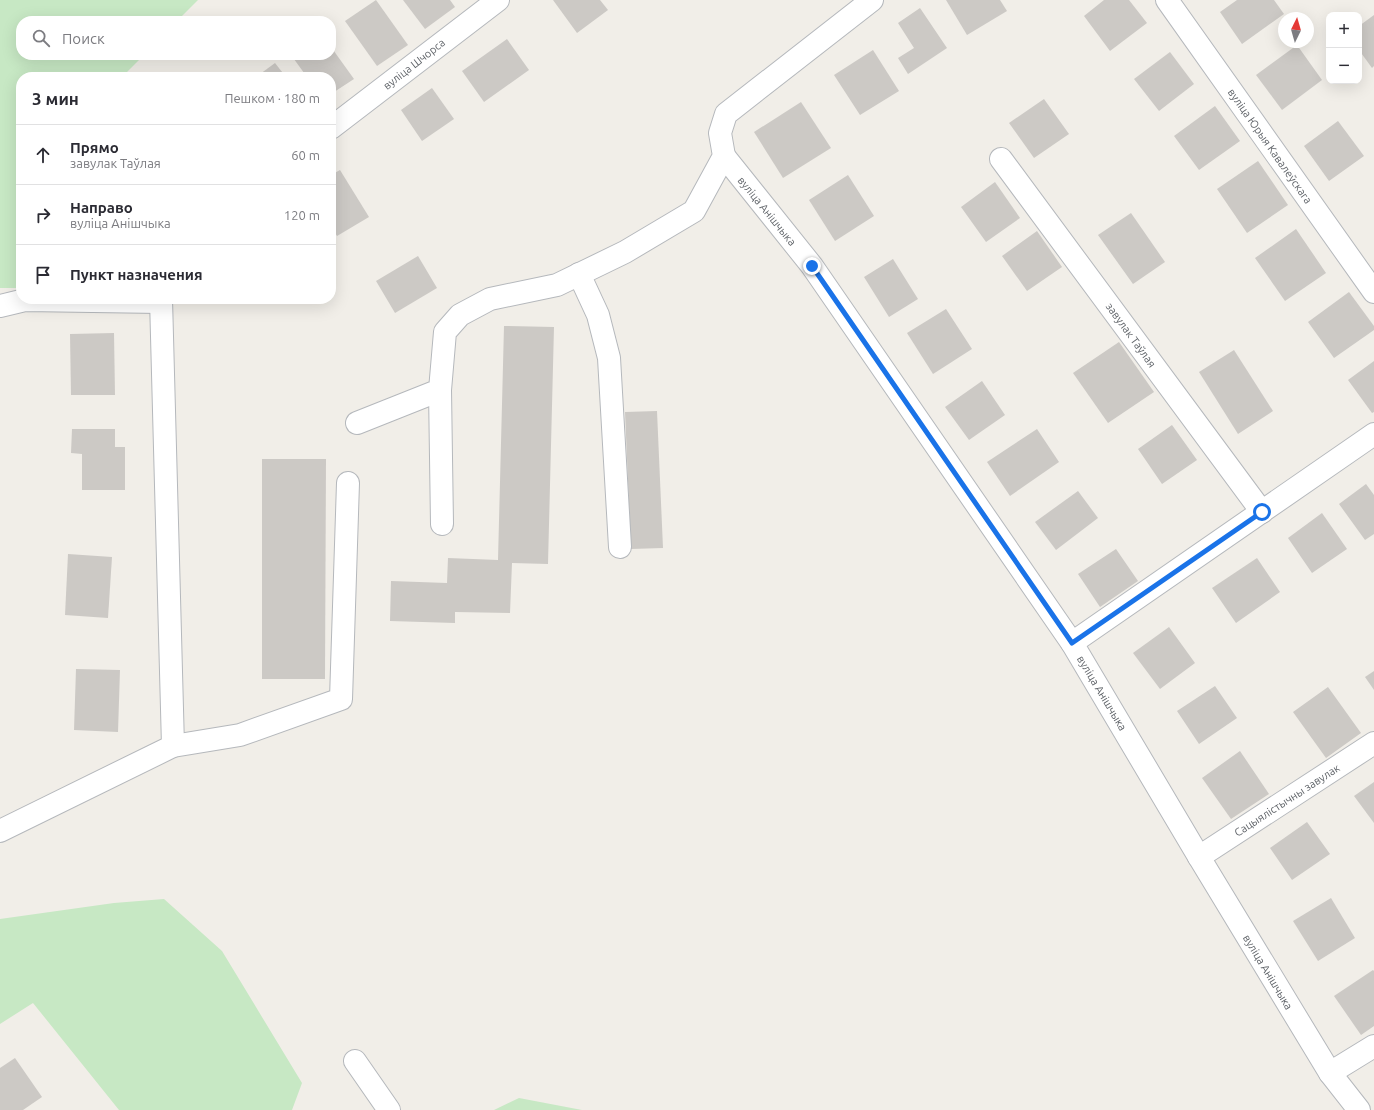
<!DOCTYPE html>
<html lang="ru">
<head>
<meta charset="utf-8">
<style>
	:root { --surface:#fff; --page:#f7f7f7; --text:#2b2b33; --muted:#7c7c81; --line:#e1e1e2 }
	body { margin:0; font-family:Ubuntu,sans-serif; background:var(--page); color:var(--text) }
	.controls { position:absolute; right:12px; top:12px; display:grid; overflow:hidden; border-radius:8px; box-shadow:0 4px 16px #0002 }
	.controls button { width:36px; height:36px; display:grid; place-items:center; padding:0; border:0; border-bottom:1px solid var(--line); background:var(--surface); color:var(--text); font:20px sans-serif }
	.compass { position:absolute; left:1278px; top:12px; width:36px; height:36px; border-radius:50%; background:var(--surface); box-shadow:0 4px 16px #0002; rotate:5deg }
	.stop { position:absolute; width:12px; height:12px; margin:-9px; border:3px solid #1a73e8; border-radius:50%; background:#fff }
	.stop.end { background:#1a73e8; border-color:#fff; box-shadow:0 1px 4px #0008 }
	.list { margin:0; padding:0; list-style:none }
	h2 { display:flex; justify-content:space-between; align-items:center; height:52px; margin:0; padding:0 16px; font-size:17px }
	h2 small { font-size:13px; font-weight:400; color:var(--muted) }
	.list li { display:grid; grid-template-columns:26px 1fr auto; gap:12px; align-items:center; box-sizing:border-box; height:60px; padding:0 16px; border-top:1px solid var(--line) }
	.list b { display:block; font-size:15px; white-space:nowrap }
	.list p { margin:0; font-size:13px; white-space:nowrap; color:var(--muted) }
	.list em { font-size:13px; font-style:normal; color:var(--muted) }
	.icon { flex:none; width:22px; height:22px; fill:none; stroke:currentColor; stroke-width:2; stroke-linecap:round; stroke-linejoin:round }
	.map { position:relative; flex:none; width:1374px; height:1110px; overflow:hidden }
	.search { position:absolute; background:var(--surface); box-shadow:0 4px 16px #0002; left:16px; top:16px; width:320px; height:44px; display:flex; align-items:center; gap:10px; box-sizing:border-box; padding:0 14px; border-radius:16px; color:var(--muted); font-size:15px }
	.panel { position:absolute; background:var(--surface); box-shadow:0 4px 16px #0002; left:16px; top:72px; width:320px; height:232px; border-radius:16px }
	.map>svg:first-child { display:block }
</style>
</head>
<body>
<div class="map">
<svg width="1374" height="1110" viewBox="0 0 1374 1110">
	<rect width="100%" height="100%" fill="#f1eee8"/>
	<g fill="#c7e8c4">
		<path d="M 0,0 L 198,0 L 177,21 L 21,21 L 21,55 L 144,55 L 122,77 L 21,77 L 21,288 L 0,288 Z"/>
		<path d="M 164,899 L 222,951 L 302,1083 L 292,1110 L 119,1110 L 33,1003 L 0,1024 L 0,919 L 114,903 Z"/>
		<path d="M 519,1098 L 582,1110 L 494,1110 Z"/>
	</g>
	<g fill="#ccc9c5">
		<path d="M 376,0 L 408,45 L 377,66 L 345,21 Z"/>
		<path d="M 403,0 L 450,0 L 455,7 L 425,29 Z"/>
		<path d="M 553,0 L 600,0 L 608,10 L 577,33 Z"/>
		<path d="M 946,0 L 1000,0 L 1007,11 L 967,35 Z"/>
		<path d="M 1104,0 L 1129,0 L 1147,23 L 1110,51 L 1084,16 Z"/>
		<path d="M 1237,0 L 1274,0 L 1284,14 L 1242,44 L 1220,12 Z"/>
		<path d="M 920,8 L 947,48 L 908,74 L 898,58 L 914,48 L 898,23 Z"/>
		<path d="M 1374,15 L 1374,66 L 1372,68 L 1359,50 L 1359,26 Z"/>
		<path d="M 507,39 L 529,70 L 484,102 L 462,71 Z"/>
		<path d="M 1297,45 L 1322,80 L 1282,110 L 1256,75 Z"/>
		<path d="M 331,47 L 354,79 L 331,94 L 331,77 L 307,77 L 291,55 L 331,55 Z"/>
		<path d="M 873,50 L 899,91 L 860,115 L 834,75 Z"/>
		<path d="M 1170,52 L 1194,84 L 1159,111 L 1134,79 Z"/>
		<path d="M 275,63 L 286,77 L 256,77 Z"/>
		<path d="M 432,88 L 454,119 L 422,141 L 401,110 Z"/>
		<path d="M 1044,99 L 1069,134 L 1034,158 L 1009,123 Z"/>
		<path d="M 801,102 L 831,148 L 783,178 L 754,132 Z"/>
		<path d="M 1215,106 L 1240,141 L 1199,170 L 1174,136 Z"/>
		<path d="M 1338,121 L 1364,156 L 1329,181 L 1304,146 Z"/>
		<path d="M 1258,161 L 1288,205 L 1247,233 L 1217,189 Z"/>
		<path d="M 340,170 L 369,217 L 337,236 L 331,226 L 331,175 Z"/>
		<path d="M 848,175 L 874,216 L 835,241 L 809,200 Z"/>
		<path d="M 995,182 L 1020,218 L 986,242 L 961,207 Z"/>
		<path d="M 1131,213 L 1165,262 L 1133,284 L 1098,235 Z"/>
		<path d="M 1296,229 L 1326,273 L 1285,301 L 1255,258 Z"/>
		<path d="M 1037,231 L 1062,267 L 1027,291 L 1002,256 Z"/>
		<path d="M 418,256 L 437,288 L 395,313 L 376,281 Z"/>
		<path d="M 893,259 L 918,299 L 889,317 L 864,277 Z"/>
		<path d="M 1349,292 L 1374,326 L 1374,330 L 1334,358 L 1308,322 Z"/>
		<path d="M 946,309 L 972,349 L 933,374 L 907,333 Z"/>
		<path d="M 504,326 L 554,327 L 548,564 L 512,563 L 510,613 L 455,612 L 455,623 L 390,621 L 391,581 L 447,583 L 448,558 L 498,560 Z"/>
		<path d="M 114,333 L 115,395 L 71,395 L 70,334 Z"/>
		<path d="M 1119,342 L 1154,392 L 1108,423 L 1073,373 Z"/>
		<path d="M 1234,350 L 1273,411 L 1238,434 L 1199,372 Z"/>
		<path d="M 1374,361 L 1374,412 L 1372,413 L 1348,380 Z"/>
		<path d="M 982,381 L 1005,415 L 969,440 L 945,407 Z"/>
		<path d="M 657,411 L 663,548 L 631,549 L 625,412 Z"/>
		<path d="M 1172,425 L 1197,460 L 1162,484 L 1138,449 Z"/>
		<path d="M 72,429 L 115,429 L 115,447 L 125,447 L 125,490 L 82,490 L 82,454 L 71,453 Z"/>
		<path d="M 1037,429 L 1059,462 L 1010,496 L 987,462 Z"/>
		<path d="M 262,459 L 326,459 L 325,679 L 262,679 Z"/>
		<path d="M 1366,484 L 1374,495 L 1374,534 L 1365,540 L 1339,504 Z"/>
		<path d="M 1078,491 L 1098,518 L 1056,550 L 1035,522 Z"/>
		<path d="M 1322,513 L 1347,549 L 1312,573 L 1288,538 Z"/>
		<path d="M 1116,549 L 1138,581 L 1100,607 L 1078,574 Z"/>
		<path d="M 68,554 L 112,557 L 108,618 L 65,615 Z"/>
		<path d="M 1257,558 L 1280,592 L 1236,623 L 1212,588 Z"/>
		<path d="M 1169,627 L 1195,663 L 1160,689 L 1133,653 Z"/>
		<path d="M 76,669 L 120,670 L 118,732 L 74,730 Z"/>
		<path d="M 1374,671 L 1374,690 L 1365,677 Z"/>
		<path d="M 1215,686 L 1237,718 L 1199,744 L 1177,711 Z"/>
		<path d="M 1328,687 L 1361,733 L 1326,758 L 1293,712 Z"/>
		<path d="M 1240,751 L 1269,794 L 1231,819 L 1202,778 Z"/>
		<path d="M 1374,782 L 1374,823 L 1354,796 Z"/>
		<path d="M 1307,822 L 1330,854 L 1292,880 L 1270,848 Z"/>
		<path d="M 1331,898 L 1355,938 L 1318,961 L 1293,921 Z"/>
		<path d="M 1373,970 L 1374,971 L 1374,1026 L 1361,1035 L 1334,996 Z"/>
		<path d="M 15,1058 L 42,1097 L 23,1110 L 0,1110 L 0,1068 Z"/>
	</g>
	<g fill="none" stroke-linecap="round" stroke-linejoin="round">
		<g stroke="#b5b8bc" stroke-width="24">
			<g id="minor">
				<path d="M 1167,0 L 1374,292"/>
				<path d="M 331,128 L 498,0"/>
				<path d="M 724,156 L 812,266 L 1072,643 L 1199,857 L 1330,1073 L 1359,1110"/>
				<path d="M 1001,159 L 1262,512"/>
				<path d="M 579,274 L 598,315 L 609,358 L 620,547"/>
				<path d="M 0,306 L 25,300 L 161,302"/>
				<path d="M 440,390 L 442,524"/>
				<path d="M 357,423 L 440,390 L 445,332 L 460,315 L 490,299 L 557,285 L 625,252 L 694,211 L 724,156 L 720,133 L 726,114 L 872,0"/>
				<path d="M 1072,643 L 1374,434"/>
				<path d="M 173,746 L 240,735 L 341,699 L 348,483"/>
				<path d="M 0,831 L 173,746 L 161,299"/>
				<path d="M 1199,857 L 1374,743"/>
				<path d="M 355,1061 L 389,1110"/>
				<path d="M 1330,1073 L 1374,1046"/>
			</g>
		</g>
		<use href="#minor" stroke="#fff" stroke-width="22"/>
	</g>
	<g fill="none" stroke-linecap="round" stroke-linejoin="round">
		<path stroke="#1a73e8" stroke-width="5" d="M 812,266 L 1072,643 L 1262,512"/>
	</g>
	<g text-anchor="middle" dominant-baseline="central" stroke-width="4" stroke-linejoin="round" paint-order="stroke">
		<g font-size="11" fill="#5f6368" stroke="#fff">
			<text transform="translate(414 64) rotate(-38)">вуліца Шчорса</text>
			<text transform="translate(1270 146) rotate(55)">вуліца Юрыя Кавалеўскага</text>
			<text transform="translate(767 211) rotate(51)">вуліца Анішчыка</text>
			<text transform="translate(1131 335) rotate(54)">завулак Таўлая</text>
			<text transform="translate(1102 693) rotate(59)">вуліца Анішчыка</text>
			<text transform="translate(1287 800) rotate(-33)">Сацыялістычны завулак</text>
			<text transform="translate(1268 972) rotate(59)">вуліца Анішчыка</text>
		</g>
	</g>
</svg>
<div class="controls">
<button>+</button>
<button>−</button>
</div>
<svg class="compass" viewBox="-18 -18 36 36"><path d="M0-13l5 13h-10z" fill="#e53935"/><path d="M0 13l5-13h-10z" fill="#7c7c81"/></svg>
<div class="stop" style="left:1262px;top:512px"></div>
<div class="stop end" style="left:812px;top:266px"></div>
<div class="search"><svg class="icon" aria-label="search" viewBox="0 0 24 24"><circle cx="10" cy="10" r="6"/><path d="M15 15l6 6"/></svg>Поиск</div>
<section class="panel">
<h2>3 мин<small>Пешком · 180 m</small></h2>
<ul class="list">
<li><svg class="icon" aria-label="ahead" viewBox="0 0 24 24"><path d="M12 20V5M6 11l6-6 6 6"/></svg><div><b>Прямо</b><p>завулак Таўлая</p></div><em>60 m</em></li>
<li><svg class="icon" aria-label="right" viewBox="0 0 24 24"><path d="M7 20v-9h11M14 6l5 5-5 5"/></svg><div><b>Направо</b><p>вуліца Анішчыка</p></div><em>120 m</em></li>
<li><svg class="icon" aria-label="arrive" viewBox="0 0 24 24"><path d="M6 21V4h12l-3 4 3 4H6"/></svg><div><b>Пункт назначения</b></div></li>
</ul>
</section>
</div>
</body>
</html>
